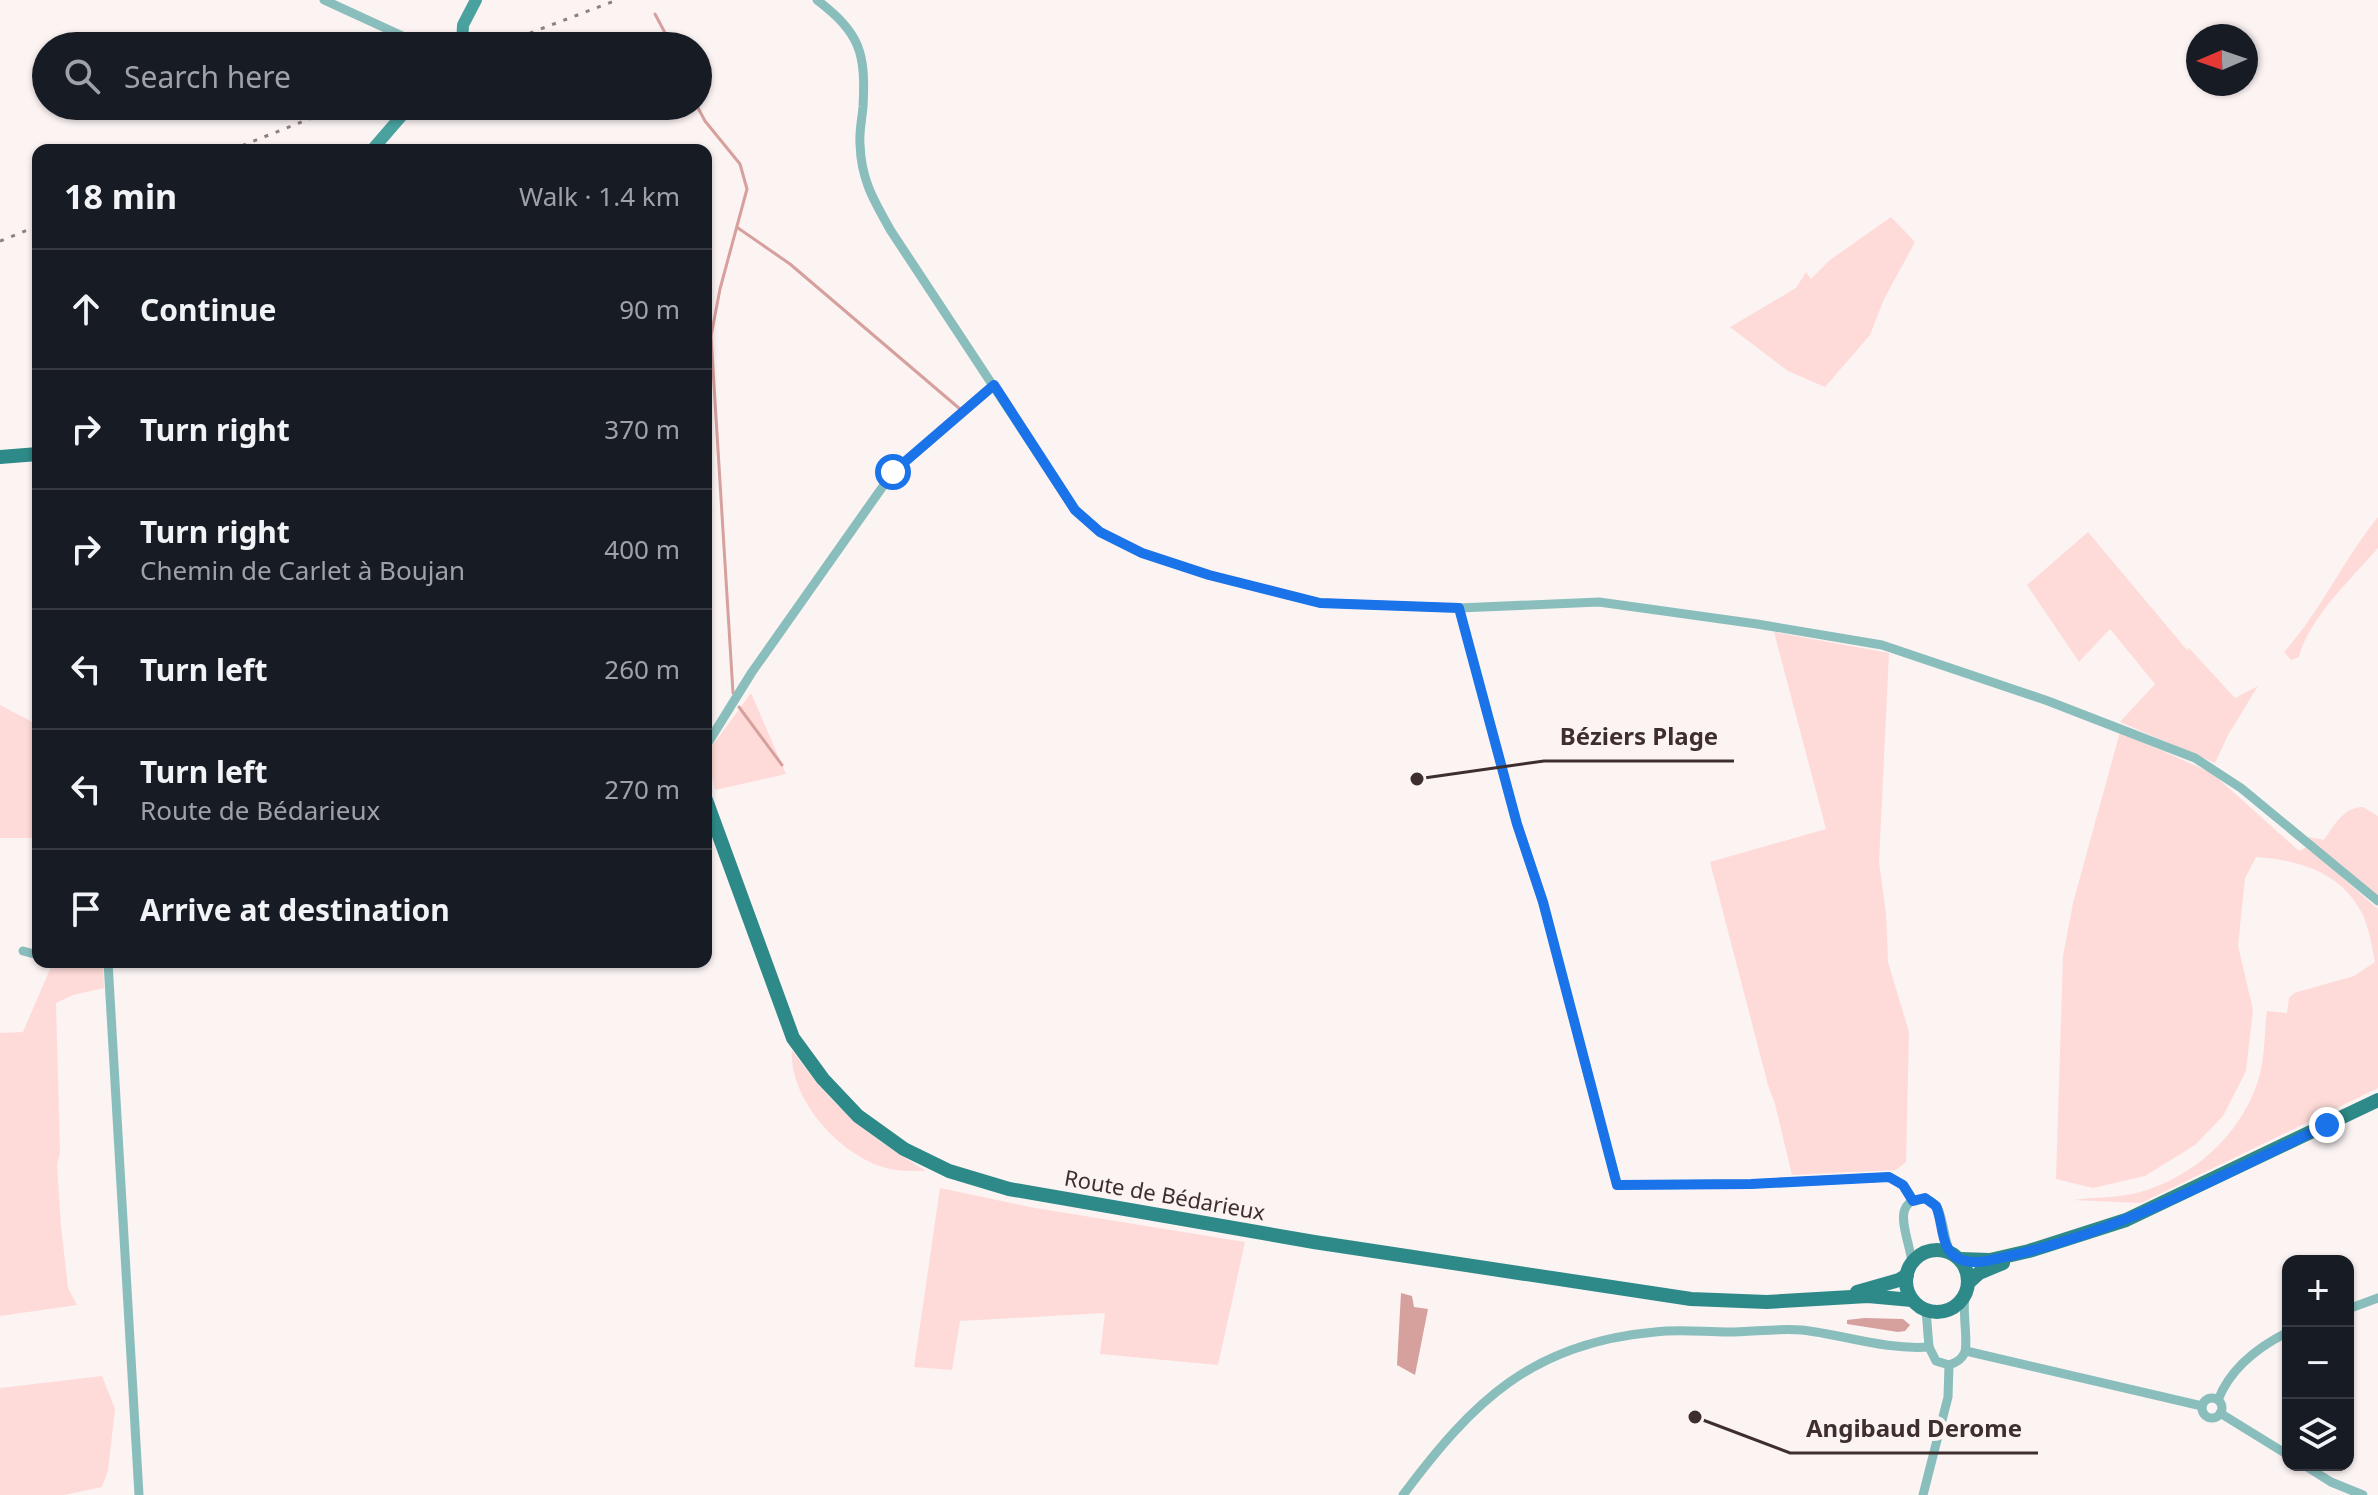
<!DOCTYPE html>
<html lang="en">
<head>
<meta charset="utf-8">
<style>
	:root { --surface:#171b24; --page:#20242c; --text:#f1f3f6; --muted:#9ea1a6; --line:#363941 }
	body { margin:0; font-family:"Noto Sans",sans-serif; background:var(--page); color:var(--text) }
	.controls { position:absolute; right:24px; bottom:24px; display:grid; overflow:hidden; border-radius:16px; box-shadow:0 2px 6px #0004 }
	.controls button { width:72px; height:72px; display:grid; place-items:center; padding:0; border:0; border-bottom:2px solid var(--line); background:var(--surface); color:var(--text); font:40px sans-serif }
	.compass { position:absolute; left:2186px; top:24px; width:72px; height:72px; border-radius:50%; background:var(--surface); box-shadow:0 2px 6px #0004; rotate:268deg }
	.stop { position:absolute; width:24px; height:24px; margin:-18px; border:6px solid #1a73e8; border-radius:50%; background:#fff }
	.stop.end { background:#1a73e8; border-color:#fff; box-shadow:0 2px 8px #0008 }
	.list { margin:0; padding:0; list-style:none }
	h2 { display:flex; justify-content:space-between; align-items:center; height:104px; margin:0; padding:0 32px; font-size:34px }
	h2 small { font-size:26px; font-weight:400; color:var(--muted) }
	.list li { display:grid; grid-template-columns:52px 1fr auto; gap:24px; align-items:center; box-sizing:border-box; height:120px; padding:0 32px; border-top:2px solid var(--line) }
	.list b { display:block; font-size:30px; white-space:nowrap }
	.list p { margin:0; font-size:26px; white-space:nowrap; color:var(--muted) }
	.list em { font-size:26px; font-style:normal; color:var(--muted) }
	.icon { flex:none; width:44px; height:44px; fill:none; stroke:currentColor; stroke-width:2; stroke-linecap:round; stroke-linejoin:round }
	.map { position:relative; flex:none; width:2378px; height:1495px; overflow:hidden }
	.search { position:absolute; background:var(--surface); box-shadow:0 2px 6px #0004; left:32px; top:32px; width:680px; height:88px; display:flex; align-items:center; gap:20px; box-sizing:border-box; padding:0 28px; border-radius:44px; color:var(--muted); font-size:30px }
	.panel { position:absolute; background:var(--surface); box-shadow:0 2px 6px #0004; left:32px; top:144px; width:680px; height:824px; border-radius:16px }
	.map>svg:first-child { display:block }
</style>
</head>
<body>
<div class="map">
<svg width="2378" height="1495" viewBox="0 0 2378 1495">
	<rect width="100%" height="100%" fill="#fcf3f3"/>
	<g fill="#fedbd9">
		<path d="M 1891,217 L 1915,242 L 1884,299 L 1870,335 L 1825,387 L 1788,371 L 1730,327 L 1796,288 L 1806,272 L 1811,279 L 1830,260 Z"/>
		<path d="M 2378,517 L 2378,548 C 2352,578 2308,619 2299,657 L 2291,660 L 2284,652 C 2321,611 2343,560 2378,517 Z"/>
		<path d="M 2088,532 L 2187,650 L 2189,648 L 2235,698 L 2258,686 L 2228,735 L 2215,763 L 2120,722 L 2155,684 L 2110,629 L 2079,662 L 2027,585 Z"/>
		<path d="M 1774,632 L 1889,653 L 1879,862 L 1886,913 L 1888,962 L 1909,1032 L 1906,1162 L 1896,1170 L 1792,1175 L 1775,1104 L 1768,1085 L 1710,862 L 1826,829 Z"/>
		<path d="M 751,693 L 786,774 L 715,790 L 707,753 Z"/>
		<path d="M 0,705 L 38,725 L 38,838 L 0,838 Z"/>
		<path d="M 2120,732 L 2212,773 L 2299,851 L 2307,847 L 2378,909 L 2378,1088 L 2141,1203 L 2073,1200 C 2094,1197 2119,1198 2140,1192 C 2193,1177 2239,1136 2257,1084 C 2265,1063 2264,1034 2267,1011 L 2287,1013 L 2289,998 L 2294,993 L 2354,976 L 2375,962 C 2372,946 2369,928 2362,913 C 2341,872 2299,860 2256,857 L 2245,878 L 2238,946 L 2253,1010 L 2246,1071 L 2223,1116 L 2195,1145 L 2145,1176 L 2093,1188 L 2056,1179 L 2063,956 L 2073,903 Z"/>
		<path d="M 2363,807 L 2378,816 L 2378,897 L 2309,841 L 2309,837 L 2324,840 C 2335,824 2343,808 2363,807 Z"/>
		<path d="M 53,962 L 103,962 L 104,988 L 73,995 L 56,1003 L 60,1153 L 57,1165 L 61,1226 L 68,1288 L 77,1305 L 0,1316 L 0,1033 L 23,1032 Z"/>
		<path d="M 792,1050 C 835,1110 864,1133 926,1171 C 909,1171 894,1172 877,1165 C 835,1149 789,1097 792,1050 Z"/>
		<path d="M 940,1188 L 1035,1208 L 1245,1242 L 1218,1365 L 1100,1354 L 1105,1313 L 960,1321 L 952,1370 L 914,1367 Z"/>
		<path d="M 102,1376 L 115,1409 L 108,1470 L 102,1487 L 64,1495 L 0,1495 L 0,1388 Z"/>
	</g>
	<g fill="#d6a09d">
		<path d="M 1401,1293 L 1412,1296 L 1414,1307 L 1428,1309 L 1415,1375 L 1397,1365 Z"/>
		<path d="M 1864,1318 L 1903,1319 L 1910,1325 L 1905,1331 L 1898,1332 L 1847,1324 L 1847,1320 Z"/>
	</g>
	<g fill="none" stroke-linecap="round" stroke-linejoin="round">
		<g stroke="#d6a09d" stroke-width="3">
			<path d="M 655,14 L 672,46"/>
			<path d="M 697,106 L 705,121 L 740,164 L 747,189 L 720,289 L 711,336 L 733,693"/>
			<path d="M 738,228 L 790,264 L 960,409"/>
			<path d="M 739,707 L 782,765"/>
		</g>
		<g stroke="#89bebc" stroke-width="9">
			<path d="M 324,0 L 409,39 L 424,42 L 461,41"/>
			<path d="M 817,0 C 860,33 866,52 863,107 C 862,119 859,132 860,144 C 861,180 874,201 891,231 L 1075,510 L 1100,532 L 1142,553 L 1209,575 L 1320,603 L 1459,608 L 1599,602 L 1757,624 L 1882,645 L 2048,701 L 2195,758 L 2241,788 L 2378,901"/>
			<path d="M 1459,608 L 1517,824 L 1543,902 L 1617,1185 L 1751,1184 L 1889,1177 L 1903,1185 L 1913,1201"/>
			<path d="M 706,746 L 752,672 L 893,472 L 994,385"/>
			<path d="M 23,951 L 38,955"/>
			<path d="M 108,962 L 139,1495"/>
			<path d="M 1912,1263 C 1911,1249 1901,1225 1904,1212 C 1908,1196 1931,1194 1938,1209 C 1944,1223 1944,1238 1950,1253"/>
			<path d="M 2348,1309 L 2378,1298"/>
			<path d="M 1926,1310 L 1929,1347 L 1936,1361 L 1949,1365 C 1955,1363 1961,1360 1964,1354 C 1969,1346 1962,1311 1965,1296"/>
			<path d="M 1966,1351 L 2202,1406"/>
			<circle cx="2212" cy="1408" r="10"/>
			<path d="M 2218,1400 C 2230,1369 2258,1347 2288,1332"/>
			<path d="M 2220,1413 L 2288,1455"/>
			<path d="M 2304,1465 L 2331,1482 L 2363,1495"/>
			<path d="M 1403,1495 C 1473,1401 1532,1343 1655,1332 C 1679,1329 1704,1332 1728,1332 C 1752,1332 1778,1328 1802,1330 C 1845,1335 1885,1350 1929,1347"/>
			<path d="M 1923,1495 L 1948,1397 L 1949,1365"/>
		</g>
		<g stroke="#4aa29f" stroke-width="12">
			<path d="M 462,46 L 463,25 L 476,0"/>
			<path d="M 372,150 L 410,106"/>
		</g>
		<g stroke="#2e8a88" stroke-width="14">
			<path d="M 0,457 L 38,454"/>
			<path d="M 706,800 L 793,1038 L 823,1079 L 858,1116 L 904,1149 L 949,1171 L 1009,1189 L 1314,1242 L 1691,1299 L 1767,1302 L 1868,1296 L 1912,1300"/>
			<circle cx="1937" cy="1281" r="31"/>
			<path d="M 1960,1259 L 1990,1260 L 2029,1251 L 2126,1220 L 2378,1100"/>
			<path d="M 1968,1283 L 1979,1273 L 2003,1263"/>
			<path d="M 1857,1292 L 1899,1280 L 1907,1275"/>
		</g>
		<g stroke="#8d8080" stroke-width="3" stroke-dasharray="4 8" stroke-linecap="butt">
			<path d="M 496,46 L 617,0"/>
			<path d="M 231,150 L 342,106"/>
			<path d="M 0,241 L 38,226"/>
		</g>
	</g>
	<g fill="none" stroke-linecap="round" stroke-linejoin="round">
		<path stroke="#1a73e8" stroke-width="10" d="M 893,472 L 994,385 L 1075,510 L 1100,532 L 1142,553 L 1209,575 L 1320,603 L 1459,608 L 1517,824 L 1543,902 L 1617,1185 L 1751,1184 L 1889,1177 L 1903,1185 L 1913,1201 L 1925,1198 L 1936,1206 C 1944,1223 1939,1250 1960,1259 C 1974,1266 1995,1259 2009,1256 C 2121,1232 2224,1174 2327,1125"/>
	</g>
	<g text-anchor="middle" dominant-baseline="central" stroke-width="8" stroke-linejoin="round" paint-order="stroke">
		<g font-size="22" fill="#3e2f2e" stroke="#fcf3f3">
			<text transform="translate(1165 1194) rotate(10)">Route de Bédarieux</text>
		</g>
	</g>
	<path fill="none" stroke="#3e2f2e" stroke-width="3" d="M1417 779L1544 761H1734M1695 1417L1790 1453H2038"/>
	<g fill="#3e2f2e" stroke="#fcf3f3" stroke-width="3">
		<circle cx="1417" cy="779" r="8"/>
		<circle cx="1695" cy="1417" r="8"/>
	</g>
	<g font-size="24" text-anchor="middle" font-weight="bold" fill="#3e2f2e" stroke="#fcf3f3" stroke-width="8" stroke-linejoin="round" paint-order="stroke">
		<text x="1639" y="745">Béziers Plage</text>
		<text x="1914" y="1437">Angibaud Derome</text>
	</g>
</svg>
<div class="controls">
<button>+</button>
<button>−</button>
<button><svg class="icon" aria-label="layers" viewBox="0 0 24 24"><path d="M12 4l9 5-9 5-9-5zM3 14l9 5 9-5"/></svg></button>
</div>
<svg class="compass" viewBox="-18 -18 36 36"><path d="M0-13l5 13h-10z" fill="#e53935"/><path d="M0 13l5-13h-10z" fill="#9ea1a6"/></svg>
<div class="stop" style="left:893px;top:472px"></div>
<div class="stop end" style="left:2327px;top:1125px"></div>
<div class="search"><svg class="icon" aria-label="search" viewBox="0 0 24 24"><circle cx="10" cy="10" r="6"/><path d="M15 15l6 6"/></svg>Search here</div>
<section class="panel">
<h2>18 min<small>Walk · 1.4 km</small></h2>
<ul class="list">
<li><svg class="icon" aria-label="ahead" viewBox="0 0 24 24"><path d="M12 20V5M6 11l6-6 6 6"/></svg><div><b>Continue</b></div><em>90 m</em></li>
<li><svg class="icon" aria-label="right" viewBox="0 0 24 24"><path d="M7 20v-9h11M14 6l5 5-5 5"/></svg><div><b>Turn right</b></div><em>370 m</em></li>
<li><svg class="icon" aria-label="right" viewBox="0 0 24 24"><path d="M7 20v-9h11M14 6l5 5-5 5"/></svg><div><b>Turn right</b><p>Chemin de Carlet à Boujan</p></div><em>400 m</em></li>
<li><svg class="icon" aria-label="left" viewBox="0 0 24 24"><path d="M17 20v-9H6M10 6l-5 5 5 5"/></svg><div><b>Turn left</b></div><em>260 m</em></li>
<li><svg class="icon" aria-label="left" viewBox="0 0 24 24"><path d="M17 20v-9H6M10 6l-5 5 5 5"/></svg><div><b>Turn left</b><p>Route de Bédarieux</p></div><em>270 m</em></li>
<li><svg class="icon" aria-label="arrive" viewBox="0 0 24 24"><path d="M6 21V4h12l-3 4 3 4H6"/></svg><div><b>Arrive at destination</b></div></li>
</ul>
</section>
</div>
</body>
</html>
